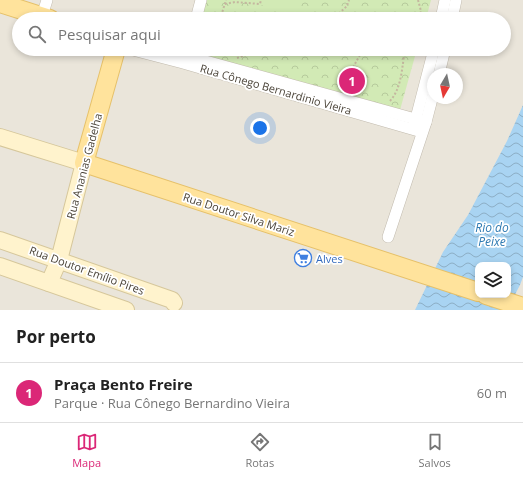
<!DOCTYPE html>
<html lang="pt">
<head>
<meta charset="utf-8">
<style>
	:root { --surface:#fff; --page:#f2f2f2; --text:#222; --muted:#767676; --line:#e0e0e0; --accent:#db2777 }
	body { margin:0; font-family:"Open Sans",sans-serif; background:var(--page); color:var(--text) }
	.controls { position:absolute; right:12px; bottom:12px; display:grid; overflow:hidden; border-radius:8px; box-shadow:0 2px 6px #0003 }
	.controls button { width:36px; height:36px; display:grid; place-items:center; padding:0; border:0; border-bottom:1px solid var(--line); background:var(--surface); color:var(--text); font:20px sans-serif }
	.compass { position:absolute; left:427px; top:68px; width:36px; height:36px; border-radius:50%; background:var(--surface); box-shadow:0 2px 6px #0003; rotate:189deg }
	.you { position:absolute; left:260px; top:128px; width:14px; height:14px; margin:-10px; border:3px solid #fff; border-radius:50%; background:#1a73e8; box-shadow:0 0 0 6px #1a73e833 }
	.badge { display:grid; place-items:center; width:26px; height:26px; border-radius:50%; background:var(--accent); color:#fff; font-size:13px; font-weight:700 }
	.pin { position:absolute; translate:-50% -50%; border:2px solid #fff; box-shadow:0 1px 4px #0006 }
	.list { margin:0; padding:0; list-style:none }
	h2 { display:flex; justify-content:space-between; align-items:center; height:52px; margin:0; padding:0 16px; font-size:17px }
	h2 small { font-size:13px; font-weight:400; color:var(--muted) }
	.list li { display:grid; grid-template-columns:26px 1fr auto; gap:12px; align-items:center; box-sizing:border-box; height:60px; padding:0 16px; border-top:1px solid var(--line) }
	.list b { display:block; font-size:15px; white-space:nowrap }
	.list p { margin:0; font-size:13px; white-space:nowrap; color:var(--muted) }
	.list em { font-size:13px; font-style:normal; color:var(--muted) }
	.icon { flex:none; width:22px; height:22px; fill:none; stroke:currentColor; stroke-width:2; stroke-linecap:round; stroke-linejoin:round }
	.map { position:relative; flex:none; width:523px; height:310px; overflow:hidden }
	.search { position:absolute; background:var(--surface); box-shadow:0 2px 6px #0003; left:12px; right:12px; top:12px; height:44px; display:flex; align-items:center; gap:10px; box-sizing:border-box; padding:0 14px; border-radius:22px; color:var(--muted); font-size:15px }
	.sheet { height:112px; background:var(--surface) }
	nav { display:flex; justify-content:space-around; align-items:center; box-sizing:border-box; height:56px; border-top:1px solid var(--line); background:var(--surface); font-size:11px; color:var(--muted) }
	nav a { display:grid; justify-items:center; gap:2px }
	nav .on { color:var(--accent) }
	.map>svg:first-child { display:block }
</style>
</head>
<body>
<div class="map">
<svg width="523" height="310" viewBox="0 0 523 310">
	<defs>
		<pattern id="forest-crowns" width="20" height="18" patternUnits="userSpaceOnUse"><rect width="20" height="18" fill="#d2eab5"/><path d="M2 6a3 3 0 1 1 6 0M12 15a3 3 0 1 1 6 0" fill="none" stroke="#b6ca9c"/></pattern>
		<pattern id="water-waves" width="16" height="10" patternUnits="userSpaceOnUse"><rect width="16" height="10" fill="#a9d4f2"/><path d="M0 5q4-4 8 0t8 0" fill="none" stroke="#8caec5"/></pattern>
	</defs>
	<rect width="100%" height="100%" fill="#f6f3ec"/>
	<path fill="#eae5da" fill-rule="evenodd" d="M 0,0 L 523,0 L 523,310 L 0,310 ZM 19,19 L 504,19 L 504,49 L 19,49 ZM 433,74 L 457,74 L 457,98 L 433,98 ZM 478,265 L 508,265 L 508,295 L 478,295 Z"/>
	<g fill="url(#forest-crowns)">
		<path d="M 207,0 L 431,0 L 426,19 L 201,19 Z"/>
		<path d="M 193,49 L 417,49 L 400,110 L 192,52 Z"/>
	</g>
	<path fill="#d2eab5" d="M 263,0 L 301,0 L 296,15 L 261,5 Z"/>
	<path fill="url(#water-waves)" fill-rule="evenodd" d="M 523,105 L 523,277 L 520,285 L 507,310 L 415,310 L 443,252 L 468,215 L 507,141 ZM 478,265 L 508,265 L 508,295 L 478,295 Z"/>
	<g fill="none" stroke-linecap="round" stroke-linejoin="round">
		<g stroke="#c2bbae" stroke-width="12">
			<g id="street">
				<path d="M 42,16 L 47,0"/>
				<path d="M 196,19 L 201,0"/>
				<path d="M 441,19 L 445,0"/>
				<path d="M 452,19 L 456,0"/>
				<path d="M 129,49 L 183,63 L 422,132"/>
				<path d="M 162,49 L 426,122"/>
				<path d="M 439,74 L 445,49"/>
				<path d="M 414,126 L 434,49"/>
				<path d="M 388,237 L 426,122 L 433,95"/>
			</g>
		</g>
		<g stroke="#d6c79b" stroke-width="18">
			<g id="secondary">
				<path d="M 0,137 L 84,163 L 59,260 L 49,283"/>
				<path d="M 0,240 L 172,300 L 174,303"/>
				<path d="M 0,266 L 126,310"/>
			</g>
		</g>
		<g stroke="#e6c16a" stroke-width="20">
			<g id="primary">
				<path d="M 0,3 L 50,19"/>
				<path d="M 116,49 L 84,163 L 478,292"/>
				<path d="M 486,295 L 523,307"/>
			</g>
		</g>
		<g stroke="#c4b79f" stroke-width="2" stroke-dasharray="2 2" stroke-linecap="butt">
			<path d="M 418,0 L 421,11 L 419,19"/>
			<path d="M 225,4 L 235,2 L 260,4 L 261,0"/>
			<path d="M 219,19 L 222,13 L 226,0"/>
			<path d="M 309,19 L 312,18 L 322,19"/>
			<path d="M 333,19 L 347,6 L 349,0"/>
			<path d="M 365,19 L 365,16"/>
			<path d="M 304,49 C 312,54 320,54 327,49"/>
			<path d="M 323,52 L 335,52 L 345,49"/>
			<path d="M 237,58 L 246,55 L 254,49"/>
			<path d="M 340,87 L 343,85 L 360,55 L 360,49"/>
			<path d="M 390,101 C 402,88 402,66 405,49"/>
		</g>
		<use href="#street" stroke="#fff" stroke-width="11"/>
		<use href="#secondary" stroke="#fff3cd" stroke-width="16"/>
		<use href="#primary" stroke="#ffe39c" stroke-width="18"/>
	</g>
	<defs>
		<g id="supermarket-ring" transform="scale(0.9)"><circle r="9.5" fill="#fff" stroke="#3f7fe0" stroke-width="1.5"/><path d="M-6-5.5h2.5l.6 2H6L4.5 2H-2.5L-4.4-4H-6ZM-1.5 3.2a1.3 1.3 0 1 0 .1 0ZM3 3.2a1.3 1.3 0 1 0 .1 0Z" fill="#3f7fe0"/></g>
	</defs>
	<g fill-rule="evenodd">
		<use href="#supermarket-ring" x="303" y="258"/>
	</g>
	<g text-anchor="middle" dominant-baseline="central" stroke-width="3.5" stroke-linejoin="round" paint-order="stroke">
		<g font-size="11" fill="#4b4439" stroke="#fff">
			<text transform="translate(276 89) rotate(16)">Rua Cônego Bernardinio Vieira</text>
			<text transform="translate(84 166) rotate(-75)">Rua Ananias Gadelha</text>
			<text transform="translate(239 214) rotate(18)">Rua Doutor Silva Mariz</text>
			<text transform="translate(87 270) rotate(20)">Rua Doutor Emílio Pires</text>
		</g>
		<g font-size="11" fill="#366cbe" stroke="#fff" text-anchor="start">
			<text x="316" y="258">Alves</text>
		</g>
		<g font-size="12" font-style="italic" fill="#2e7ab2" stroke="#fff">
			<text x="492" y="227">Rio do<tspan x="492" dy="14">Peixe</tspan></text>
		</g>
	</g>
</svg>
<div class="controls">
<button><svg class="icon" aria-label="layers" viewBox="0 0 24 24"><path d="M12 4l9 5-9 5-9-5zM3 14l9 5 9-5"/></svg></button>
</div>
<svg class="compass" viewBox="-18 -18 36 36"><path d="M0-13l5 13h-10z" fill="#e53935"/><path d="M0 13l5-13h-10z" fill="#767676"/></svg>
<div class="you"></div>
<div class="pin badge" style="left:352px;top:81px">1</div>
<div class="search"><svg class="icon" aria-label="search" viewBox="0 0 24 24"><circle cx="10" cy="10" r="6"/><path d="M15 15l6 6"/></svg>Pesquisar aqui</div>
</div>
<section class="sheet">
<h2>Por perto<small></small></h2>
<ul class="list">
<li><span class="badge">1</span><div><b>Praça Bento Freire</b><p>Parque · Rua Cônego Bernardino Vieira</p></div><em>60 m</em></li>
</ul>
</section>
<nav>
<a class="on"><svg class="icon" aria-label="map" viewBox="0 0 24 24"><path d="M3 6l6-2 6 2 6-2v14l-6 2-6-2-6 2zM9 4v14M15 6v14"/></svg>Mapa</a>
<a><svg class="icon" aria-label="directions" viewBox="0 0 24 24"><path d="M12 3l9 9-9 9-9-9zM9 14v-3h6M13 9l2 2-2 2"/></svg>Rotas</a>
<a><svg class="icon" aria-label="saved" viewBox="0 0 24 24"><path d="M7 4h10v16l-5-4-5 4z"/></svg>Salvos</a>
</nav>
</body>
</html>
